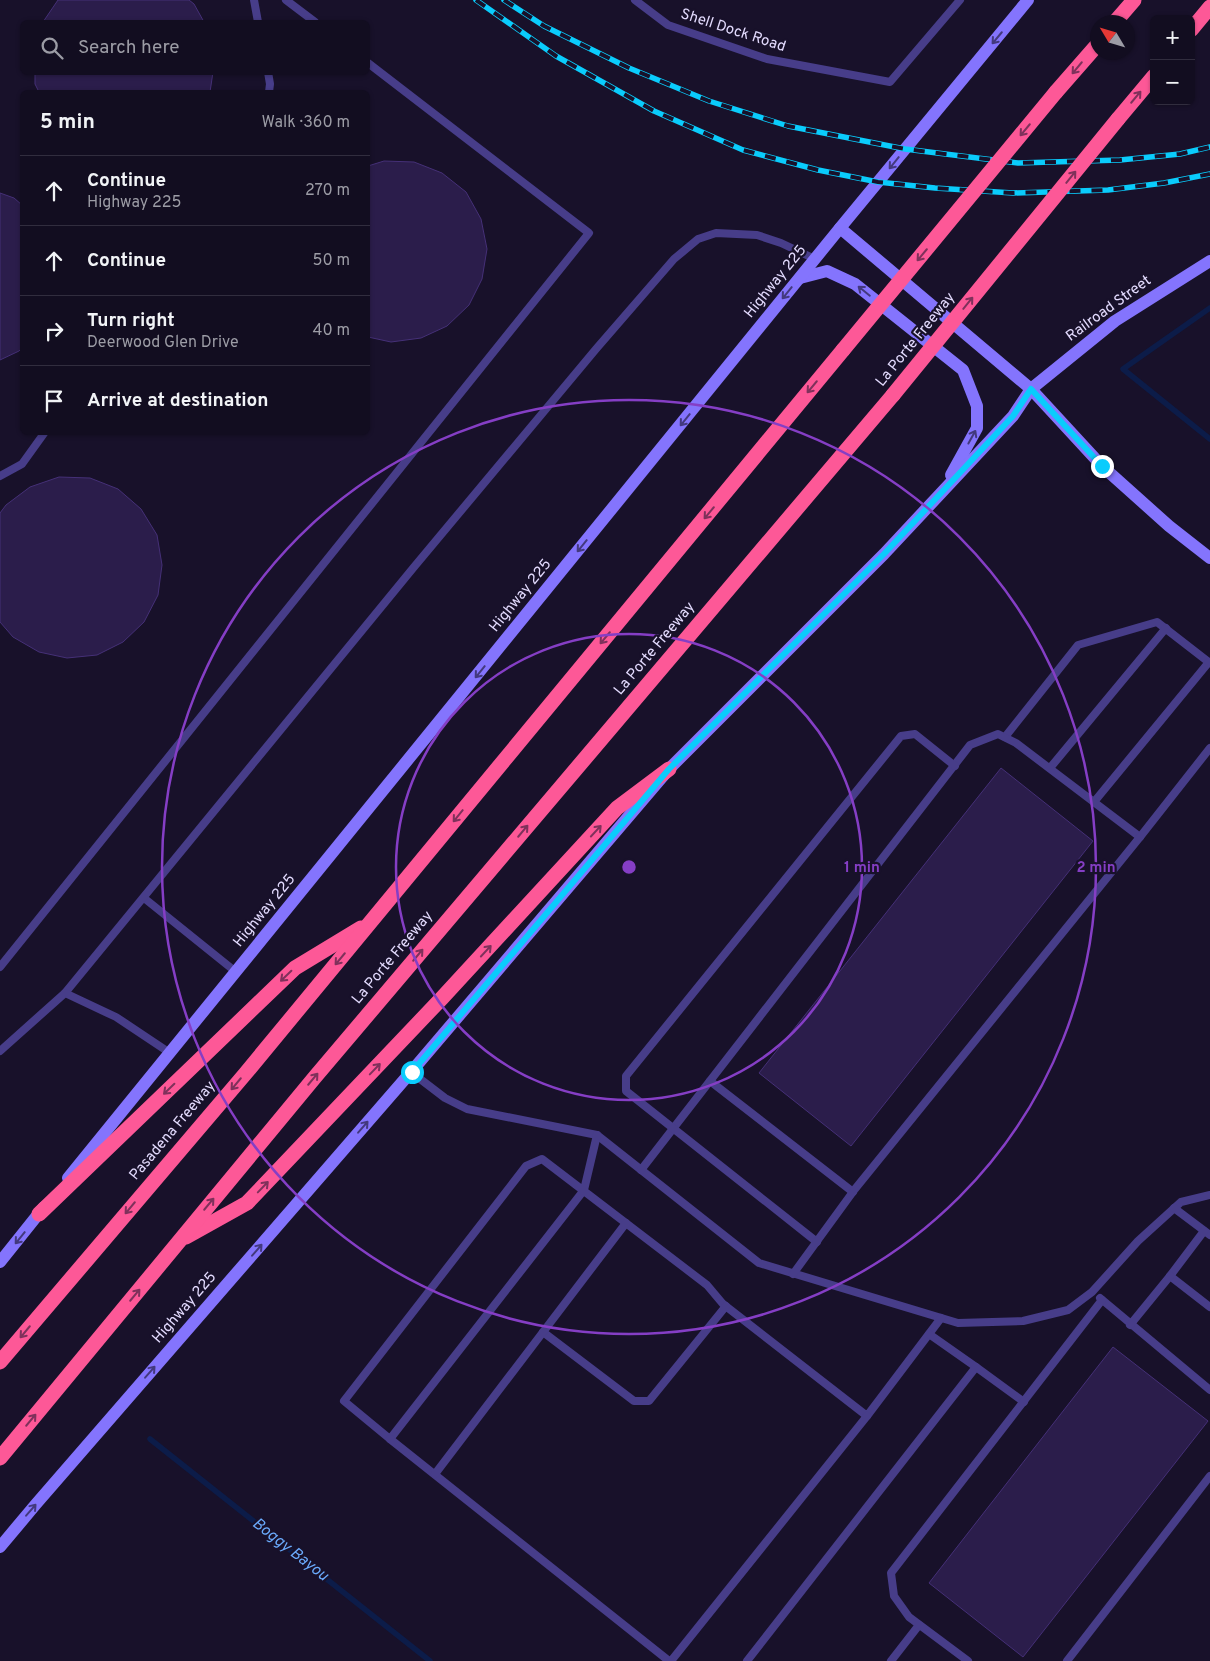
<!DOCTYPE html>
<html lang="en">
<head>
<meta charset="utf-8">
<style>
	:root { --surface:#120d20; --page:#1f1b2d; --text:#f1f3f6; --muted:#9c9ca5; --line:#312d3e }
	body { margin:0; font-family:Overpass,sans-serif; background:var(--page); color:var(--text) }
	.controls { position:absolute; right:15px; top:15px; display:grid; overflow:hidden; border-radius:8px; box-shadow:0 1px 4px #0004 }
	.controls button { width:45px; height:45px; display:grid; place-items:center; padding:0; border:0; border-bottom:1px solid var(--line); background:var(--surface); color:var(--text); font:25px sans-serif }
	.compass { position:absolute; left:1090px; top:15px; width:45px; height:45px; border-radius:50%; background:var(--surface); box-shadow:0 1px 4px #0004; rotate:308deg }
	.stop { position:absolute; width:15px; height:15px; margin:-11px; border:4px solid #0accfc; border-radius:50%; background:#fff }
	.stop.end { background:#0accfc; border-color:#fff; box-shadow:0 1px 5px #0008 }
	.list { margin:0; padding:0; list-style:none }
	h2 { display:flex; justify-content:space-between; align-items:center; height:65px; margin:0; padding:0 20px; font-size:21px }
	h2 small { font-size:16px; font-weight:400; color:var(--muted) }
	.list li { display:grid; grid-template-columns:32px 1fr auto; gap:15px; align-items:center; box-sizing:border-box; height:70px; padding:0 20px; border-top:1px solid var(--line) }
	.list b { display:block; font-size:19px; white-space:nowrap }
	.list p { margin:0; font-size:16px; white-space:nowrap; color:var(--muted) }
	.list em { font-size:16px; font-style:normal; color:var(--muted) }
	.icon { flex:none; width:28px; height:28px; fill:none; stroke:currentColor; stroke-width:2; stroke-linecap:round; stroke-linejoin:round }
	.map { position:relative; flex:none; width:1210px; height:1661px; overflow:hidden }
	.search { position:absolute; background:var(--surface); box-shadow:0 1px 4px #0004; left:20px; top:20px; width:350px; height:55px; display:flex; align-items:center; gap:12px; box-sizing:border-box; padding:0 18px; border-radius:8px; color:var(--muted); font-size:19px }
	.panel { position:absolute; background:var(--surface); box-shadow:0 1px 4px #0004; left:20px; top:90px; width:350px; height:345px; border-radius:8px }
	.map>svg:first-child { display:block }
</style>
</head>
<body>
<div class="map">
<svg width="1210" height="1661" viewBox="0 0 1210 1661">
	<rect width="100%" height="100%" fill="#18112a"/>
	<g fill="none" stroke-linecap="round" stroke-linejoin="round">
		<g stroke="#0c1c49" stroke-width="5.5">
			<path d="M 1210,308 L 1123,369 L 1210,439"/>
			<path d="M 150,1439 L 430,1661"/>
		</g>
	</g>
	<g fill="#2b1d4b" stroke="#453077">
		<path d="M 58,0 L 189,0 L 194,4 L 204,22 L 43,22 Z"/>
		<path d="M 35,72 L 213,72 L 210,92 L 39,92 L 35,84 Z"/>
		<path d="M 384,161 L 414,162 L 442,173 L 466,192 L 481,219 L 487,249 L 482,279 L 469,305 L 447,326 L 421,338 L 391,342 L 368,337 L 368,166 Z"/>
		<path d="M 0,193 L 14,198 L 22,205 L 22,348 L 19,351 L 0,360 Z"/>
		<path d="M 59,477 L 90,478 L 118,489 L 141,509 L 157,535 L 162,565 L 158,595 L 144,622 L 123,642 L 97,655 L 67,658 L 39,652 L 13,637 L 0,622 L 0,513 L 6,505 L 30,487 Z"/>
		<path d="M 1001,768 L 1093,841 L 851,1146 L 759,1073 Z"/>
		<path d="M 1113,1347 L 1208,1421 L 1023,1657 L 929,1583 Z"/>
	</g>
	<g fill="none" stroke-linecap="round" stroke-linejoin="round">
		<g stroke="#473d89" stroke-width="8">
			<path d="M 254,0 L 258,22"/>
			<path d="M 286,0 L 315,22"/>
			<path d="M 635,0 L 668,25 L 767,59 L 890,82 L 960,0"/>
			<path d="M 268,72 L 270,84 L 269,92"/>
			<path d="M 0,476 L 22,464 L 45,432"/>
			<path d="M 1005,737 L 1078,645 L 1157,622 L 1210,663"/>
			<path d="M 1050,768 L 1166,628"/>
			<path d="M 1094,802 L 1209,662"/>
			<path d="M 144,898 L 236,972"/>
			<path d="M 0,967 L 589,233 L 368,63"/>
			<path d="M 65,993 L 414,567 L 596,349 L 674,259 L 698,239 L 716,233 L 757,235 L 781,243 L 815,259"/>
			<path d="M 0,1051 L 65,993 L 116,1017 L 170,1053"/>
			<path d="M 411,1072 L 445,1098 L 467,1109 L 597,1135 L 759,1263 L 958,1323 L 1023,1321 L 1068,1310 L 1092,1292 L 1138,1241 L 1181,1202 L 1210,1195"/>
			<path d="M 710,1081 L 853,1192"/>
			<path d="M 597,1135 L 584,1190 L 390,1439 L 344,1401 L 526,1166 L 542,1159 L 707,1285 L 723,1304 L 867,1416 L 941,1318"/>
			<path d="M 641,1170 L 970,745 L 998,734 L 1016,743 L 1140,837"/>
			<path d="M 1174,1208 L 1210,1235"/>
			<path d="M 1204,1231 L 1170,1276 L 1210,1307"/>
			<path d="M 817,1242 L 626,1091 L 626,1076 L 901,736 L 915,734 L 955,766"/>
			<path d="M 793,1274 L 855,1189 L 1140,837 L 1210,748"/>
			<path d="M 1100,1298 L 1210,1390"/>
			<path d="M 1130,1325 L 1170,1276"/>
			<path d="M 543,1332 L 634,1401 L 649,1401 L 726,1306"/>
			<path d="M 929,1334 L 976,1367"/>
			<path d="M 390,1439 L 669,1661"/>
			<path d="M 435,1474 L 626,1223"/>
			<path d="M 671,1661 L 867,1416"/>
			<path d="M 747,1661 L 976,1367 L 1024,1402"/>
			<path d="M 891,1661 L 919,1625"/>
			<path d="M 968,1661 L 909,1617 L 894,1596 L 891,1573 L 1102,1300"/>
			<path d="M 1067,1661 L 1210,1476"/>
		</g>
		<g stroke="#8474fd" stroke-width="12">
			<path d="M 840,228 L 1031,389 L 1102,466 L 1169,526 L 1210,558"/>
			<path d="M 800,278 L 827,271 L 855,284 L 963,370 L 977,406 L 977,428 L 951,475"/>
			<path d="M 68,1178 L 840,228 L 1028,0"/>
			<path d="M 0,1262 L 44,1207"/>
			<path d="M 0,1547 L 36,1504 L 411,1072 L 669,769 L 884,554 L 1013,416 L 1031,389 L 1115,321 L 1210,261"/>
		</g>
		<g stroke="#fd5897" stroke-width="15">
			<path d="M 1115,22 L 1134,0"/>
			<path d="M 1191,30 L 1210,7"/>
			<path d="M 1056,92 L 1098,44"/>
			<path d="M 1118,119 L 1154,76"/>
			<path d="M 39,1214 L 295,968 L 361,928"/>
			<path d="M 186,1237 L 247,1203 L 442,998 L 617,808 L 669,769"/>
			<path d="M 0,1362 L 245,1074 L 843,350"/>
			<path d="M 0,1458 L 315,1077 L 893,395"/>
		</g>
		<g stroke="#0accfc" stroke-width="5.5">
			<g id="rail">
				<path d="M 476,0 L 556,56 L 654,111 L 743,150 L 818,170 L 878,182 L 935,188 L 1013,193 L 1108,190 L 1164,183 L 1210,174"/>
				<path d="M 504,0 L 544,26 L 629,68 L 709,101 L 788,126 L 905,149 L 1018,163 L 1120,160 L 1180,154 L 1210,147"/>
			</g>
		</g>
		<use href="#rail" stroke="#18112a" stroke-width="4" stroke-dasharray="11" stroke-linecap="butt"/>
		<g stroke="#fd5897" stroke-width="15">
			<path d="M 843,350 L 1056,92"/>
			<path d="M 893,395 L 1118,119"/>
		</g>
	</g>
	<defs><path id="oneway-shaft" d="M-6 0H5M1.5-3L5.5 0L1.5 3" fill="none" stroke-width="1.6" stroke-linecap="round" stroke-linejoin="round" transform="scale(1.25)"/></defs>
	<g stroke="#43397e">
		<use href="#oneway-shaft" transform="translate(997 38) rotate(130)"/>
		<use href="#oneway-shaft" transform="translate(894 163) rotate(129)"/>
		<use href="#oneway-shaft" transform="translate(864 291) rotate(-141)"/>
		<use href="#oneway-shaft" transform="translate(787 293) rotate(129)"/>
		<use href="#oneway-shaft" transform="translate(685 420) rotate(129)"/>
		<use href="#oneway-shaft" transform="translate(972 437) rotate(-61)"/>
		<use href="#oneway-shaft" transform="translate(582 546) rotate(129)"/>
		<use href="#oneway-shaft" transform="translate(480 672) rotate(129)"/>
		<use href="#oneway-shaft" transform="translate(363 1127) rotate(-49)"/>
		<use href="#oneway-shaft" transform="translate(20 1238) rotate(129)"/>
		<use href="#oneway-shaft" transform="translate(257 1250) rotate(-49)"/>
		<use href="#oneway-shaft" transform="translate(150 1372) rotate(-49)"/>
		<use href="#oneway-shaft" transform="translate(31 1510) rotate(-49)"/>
	</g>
	<g stroke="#7f315b">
		<use href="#oneway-shaft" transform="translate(1077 68) rotate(130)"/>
		<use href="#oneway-shaft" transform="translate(1136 97) rotate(-50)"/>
		<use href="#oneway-shaft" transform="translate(1025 130) rotate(130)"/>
		<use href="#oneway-shaft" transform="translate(1071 177) rotate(-51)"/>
		<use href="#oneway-shaft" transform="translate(922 255) rotate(130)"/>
		<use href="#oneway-shaft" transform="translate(968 303) rotate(-51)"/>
		<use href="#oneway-shaft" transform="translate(812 387) rotate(130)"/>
		<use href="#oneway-shaft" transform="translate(709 513) rotate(130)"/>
		<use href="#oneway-shaft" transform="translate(605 638) rotate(130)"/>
		<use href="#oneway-shaft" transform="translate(458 816) rotate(129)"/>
		<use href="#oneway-shaft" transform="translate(523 831) rotate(-50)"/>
		<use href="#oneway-shaft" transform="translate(596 831) rotate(-47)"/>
		<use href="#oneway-shaft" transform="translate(486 951) rotate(-47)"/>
		<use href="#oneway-shaft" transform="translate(418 955) rotate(-50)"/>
		<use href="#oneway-shaft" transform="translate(340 959) rotate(130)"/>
		<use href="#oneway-shaft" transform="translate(286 976) rotate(136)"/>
		<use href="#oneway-shaft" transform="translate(375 1069) rotate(-46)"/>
		<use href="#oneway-shaft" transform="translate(313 1079) rotate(-50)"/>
		<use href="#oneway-shaft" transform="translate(236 1084) rotate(130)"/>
		<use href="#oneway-shaft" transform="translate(169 1089) rotate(136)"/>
		<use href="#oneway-shaft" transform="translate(263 1187) rotate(-46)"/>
		<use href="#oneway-shaft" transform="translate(209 1204) rotate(-50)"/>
		<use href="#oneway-shaft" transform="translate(130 1208) rotate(130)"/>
		<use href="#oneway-shaft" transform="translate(135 1295) rotate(-50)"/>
		<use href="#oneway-shaft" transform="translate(25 1332) rotate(130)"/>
		<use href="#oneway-shaft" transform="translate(31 1420) rotate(-50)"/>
	</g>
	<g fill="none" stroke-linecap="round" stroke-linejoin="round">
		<path stroke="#0accfc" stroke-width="6" d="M 412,1072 L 669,769 L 884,554 L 1013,416 L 1031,389 L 1102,466"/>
	</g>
	<g fill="none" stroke="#853ec5" stroke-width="2.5">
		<circle cx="629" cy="867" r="233"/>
		<circle cx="629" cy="867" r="467"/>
	</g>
	<g text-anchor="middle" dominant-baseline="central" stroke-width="4.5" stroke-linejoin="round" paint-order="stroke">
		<g font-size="15" fill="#e3dbfe" stroke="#18112a">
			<text transform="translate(733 31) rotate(18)">Shell Dock Road</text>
			<text transform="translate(776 282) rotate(-51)">Highway 225</text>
			<text transform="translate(1109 309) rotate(-36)">Railroad Street</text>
			<text transform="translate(916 340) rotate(-51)">La Porte Freeway</text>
			<text transform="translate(521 596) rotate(-51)">Highway 225</text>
			<text transform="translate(655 649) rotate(-50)">La Porte Freeway</text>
			<text transform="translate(265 911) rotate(-51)">Highway 225</text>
			<text transform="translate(393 958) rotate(-50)">La Porte Freeway</text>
			<text transform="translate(173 1131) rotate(-50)">Pasadena Freeway</text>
			<text transform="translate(185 1308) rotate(-49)">Highway 225</text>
		</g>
		<g font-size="16" font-style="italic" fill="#6babfd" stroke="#18112a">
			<text transform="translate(290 1550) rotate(38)">Boggy Bayou</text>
		</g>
	</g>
	<circle cx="629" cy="867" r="8" fill="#853ec5" stroke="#18112a" stroke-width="2.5"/>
	<g font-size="15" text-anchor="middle" font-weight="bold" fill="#853ec5" stroke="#18112a" stroke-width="4.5" stroke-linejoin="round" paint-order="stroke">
		<text x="862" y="872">1 min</text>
		<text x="1096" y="872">2 min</text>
	</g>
</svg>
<div class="controls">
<button>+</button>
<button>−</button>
</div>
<svg class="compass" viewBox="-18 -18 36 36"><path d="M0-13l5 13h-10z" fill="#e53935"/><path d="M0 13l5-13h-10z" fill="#9c9ca5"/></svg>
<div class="stop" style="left:412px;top:1072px"></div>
<div class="stop end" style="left:1102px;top:466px"></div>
<div class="search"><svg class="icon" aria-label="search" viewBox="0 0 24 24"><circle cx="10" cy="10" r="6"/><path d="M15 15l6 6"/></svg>Search here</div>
<section class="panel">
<h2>5 min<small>Walk · 360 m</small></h2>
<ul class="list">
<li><svg class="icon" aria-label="ahead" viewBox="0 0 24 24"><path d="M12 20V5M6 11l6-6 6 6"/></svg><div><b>Continue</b><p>Highway 225</p></div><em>270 m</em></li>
<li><svg class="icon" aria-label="ahead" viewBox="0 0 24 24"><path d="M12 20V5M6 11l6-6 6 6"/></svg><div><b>Continue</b></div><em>50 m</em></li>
<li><svg class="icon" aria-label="right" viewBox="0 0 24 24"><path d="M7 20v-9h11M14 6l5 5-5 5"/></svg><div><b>Turn right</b><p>Deerwood Glen Drive</p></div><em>40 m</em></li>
<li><svg class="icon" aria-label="arrive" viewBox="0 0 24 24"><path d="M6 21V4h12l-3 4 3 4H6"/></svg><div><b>Arrive at destination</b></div></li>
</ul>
</section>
</div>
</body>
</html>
